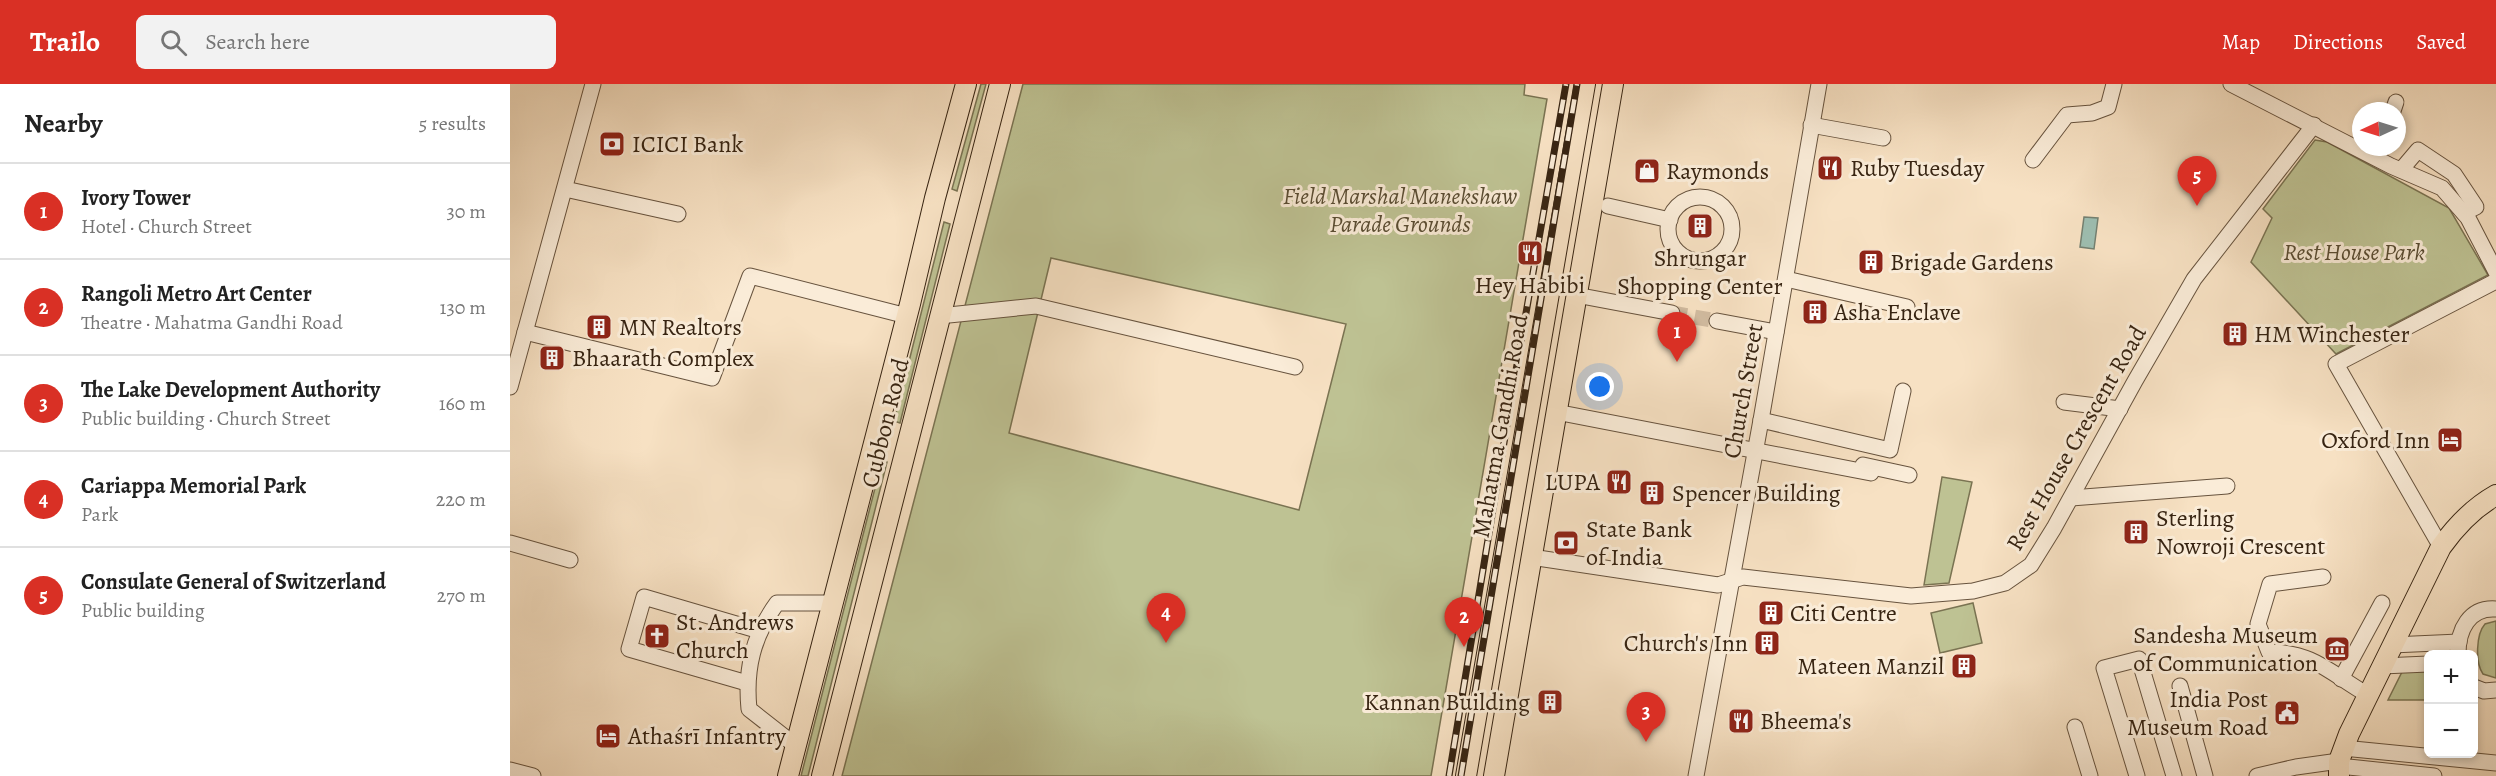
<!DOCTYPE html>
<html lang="en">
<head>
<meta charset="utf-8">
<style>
	:root { --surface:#fff; --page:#f2f2f2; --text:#222; --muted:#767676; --line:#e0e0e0; --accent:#d93025 }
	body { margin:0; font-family:Alegreya,serif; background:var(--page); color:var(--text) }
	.controls { position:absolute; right:18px; bottom:18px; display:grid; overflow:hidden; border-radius:9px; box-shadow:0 3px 9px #0003 }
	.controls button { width:54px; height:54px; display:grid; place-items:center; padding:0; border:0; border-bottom:2px solid var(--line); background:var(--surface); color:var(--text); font:30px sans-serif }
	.compass { position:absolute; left:1842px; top:18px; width:54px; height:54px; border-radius:50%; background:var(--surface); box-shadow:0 3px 9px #0003; rotate:266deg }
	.you { position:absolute; left:1090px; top:303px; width:21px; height:21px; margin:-15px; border:4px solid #fff; border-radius:50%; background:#1a73e8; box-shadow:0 0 0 9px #1a73e833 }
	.badge { display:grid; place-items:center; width:39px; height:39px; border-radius:50%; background:var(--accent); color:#fff; font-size:20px; font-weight:700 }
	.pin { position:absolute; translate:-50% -50px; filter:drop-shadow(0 2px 3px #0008) }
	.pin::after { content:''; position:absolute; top:32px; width:21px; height:18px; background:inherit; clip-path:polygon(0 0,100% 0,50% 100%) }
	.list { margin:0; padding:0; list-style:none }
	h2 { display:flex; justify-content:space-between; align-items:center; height:78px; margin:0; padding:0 24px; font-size:26px }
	h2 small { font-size:20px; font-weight:400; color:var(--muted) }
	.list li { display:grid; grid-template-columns:39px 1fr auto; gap:18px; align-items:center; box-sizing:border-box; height:96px; padding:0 24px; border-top:2px solid var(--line) }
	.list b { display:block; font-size:22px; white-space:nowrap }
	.list p { margin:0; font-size:20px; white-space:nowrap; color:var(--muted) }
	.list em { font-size:20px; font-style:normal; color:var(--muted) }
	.icon { flex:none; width:33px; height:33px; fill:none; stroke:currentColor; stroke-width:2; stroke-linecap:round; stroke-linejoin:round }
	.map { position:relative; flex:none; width:1986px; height:692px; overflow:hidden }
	header { display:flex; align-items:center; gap:36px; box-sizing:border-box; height:84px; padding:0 30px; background:var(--accent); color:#fff }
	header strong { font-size:28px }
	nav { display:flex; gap:33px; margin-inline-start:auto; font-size:21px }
	.search { width:420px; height:54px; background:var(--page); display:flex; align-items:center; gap:15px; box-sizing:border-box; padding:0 21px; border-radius:9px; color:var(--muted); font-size:22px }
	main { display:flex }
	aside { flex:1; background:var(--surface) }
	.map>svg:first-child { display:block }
</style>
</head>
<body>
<header>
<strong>Trailo</strong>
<div class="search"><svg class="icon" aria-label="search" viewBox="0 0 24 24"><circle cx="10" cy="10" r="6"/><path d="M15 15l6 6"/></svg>Search here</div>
<nav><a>Map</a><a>Directions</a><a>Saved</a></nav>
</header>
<main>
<aside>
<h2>Nearby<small>5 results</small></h2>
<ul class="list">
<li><span class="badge">1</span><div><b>Ivory Tower</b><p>Hotel · Church Street</p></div><em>30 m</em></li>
<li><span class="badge">2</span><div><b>Rangoli Metro Art Center</b><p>Theatre · Mahatma Gandhi Road</p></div><em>130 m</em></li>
<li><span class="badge">3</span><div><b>The Lake Development Authority</b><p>Public building · Church Street</p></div><em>160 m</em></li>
<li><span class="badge">4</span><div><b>Cariappa Memorial Park</b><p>Park</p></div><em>220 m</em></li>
<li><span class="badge">5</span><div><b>Consulate General of Switzerland</b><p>Public building</p></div><em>270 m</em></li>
</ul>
</aside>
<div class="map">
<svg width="1986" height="692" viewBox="0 0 1986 692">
	<rect width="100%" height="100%" fill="#f7e1c3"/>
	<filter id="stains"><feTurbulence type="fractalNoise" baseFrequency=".00333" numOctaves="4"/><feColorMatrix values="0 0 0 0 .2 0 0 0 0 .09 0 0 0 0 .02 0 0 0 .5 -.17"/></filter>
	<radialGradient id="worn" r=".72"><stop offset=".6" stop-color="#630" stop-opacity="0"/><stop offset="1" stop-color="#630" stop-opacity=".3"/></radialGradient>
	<g fill="#bec293" stroke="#7a7352" stroke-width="1.5" fill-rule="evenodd">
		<path d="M 471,0 L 476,0 L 447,107 L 442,105 Z"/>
		<path d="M 513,0 L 1015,0 L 1014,11 L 1037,15 L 921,692 L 332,692 ZM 541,174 L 836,240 L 789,426 L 499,349 Z"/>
		<path d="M 1805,56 L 1817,58 L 1939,124 L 1978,191 L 1826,270 L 1741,178 L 1762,134 L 1753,125 Z"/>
		<path d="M 434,138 L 440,140 L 390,339 L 384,337 Z"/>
		<path d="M 372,377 L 377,378 L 298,692 L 291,692 Z"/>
		<path d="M 1432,393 L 1462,398 L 1439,499 L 1414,501 Z"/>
		<path d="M 1463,519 L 1472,559 L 1430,569 L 1421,529 Z"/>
		<path d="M 1986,537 L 1986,594 L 1973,590 C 1965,579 1966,550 1975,540 Z"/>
		<path d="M 1918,584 L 1918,616 L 1878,616 L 1893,586 Z"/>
	</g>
	<path fill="#9dbeb1" stroke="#748071" stroke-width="1.5" d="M 1574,133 L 1588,134 L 1584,165 L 1570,163 Z"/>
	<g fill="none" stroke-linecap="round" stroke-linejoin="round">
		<path stroke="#d1bba0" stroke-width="15" stroke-dasharray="15 8" stroke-linecap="butt" d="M 1162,229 L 1207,237"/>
		<g stroke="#67533e" stroke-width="17">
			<g id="minor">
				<path d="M 1721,0 L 1881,82 L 1932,104 L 1958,134 L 1986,188"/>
				<path d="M 1883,27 L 1886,18"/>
				<path d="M 1301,41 L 1373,54"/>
				<path d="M 1523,76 L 1557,31 L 1582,29 L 1598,23 L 1604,0"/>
				<path d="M 1891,86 L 1908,66 L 1944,90 L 1966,123 L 1954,129"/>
				<path d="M 55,105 L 168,130"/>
				<circle cx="1190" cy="145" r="32"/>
				<path d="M 1098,122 L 1160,136"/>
				<path d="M 1276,195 L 1397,223"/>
				<path d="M 1066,211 L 1162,229"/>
				<path d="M 429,232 L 526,222 L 785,283"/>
				<path d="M 1207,237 L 1266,248"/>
				<path d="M 15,248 L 202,294 L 240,192 L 397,232"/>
				<path d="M 0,303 L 83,0"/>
				<path d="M 1554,318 L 1610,325"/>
				<path d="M 1046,328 L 1361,389"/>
				<path d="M 1251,336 L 1380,366 L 1393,307"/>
				<path d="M 1353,381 L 1399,391"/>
				<path d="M 1561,414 L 1717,402"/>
				<path d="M 0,459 L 60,476"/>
				<path d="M 1931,463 L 1826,280 L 1986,197"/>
				<path d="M 1021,473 L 1208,501 L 1233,493 L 1401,512 L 1463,507 L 1495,499 L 1521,481 L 1544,444 L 1625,297 L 1684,195 L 1804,41"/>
				<path d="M 1813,493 L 1760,500 L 1748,540 L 1759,568 C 1804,568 1821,590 1858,611"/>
				<path d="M 1882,561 L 1949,558"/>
				<path d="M 1948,570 C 1948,546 1959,523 1986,525"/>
				<path d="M 1872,582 L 1918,580"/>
				<path d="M 1831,595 L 1872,519"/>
				<path d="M 237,599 L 119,565 L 134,513 L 250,547"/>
				<path d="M 1670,602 L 1695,692"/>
				<path d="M 1964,603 L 1974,607 L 1986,606"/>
				<path d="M 1565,643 L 1580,692"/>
				<path d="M 286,662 L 239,625 C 235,585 243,552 267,519 L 323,519"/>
				<path d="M 1833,664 L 1986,679"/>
				<path d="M 1829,682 L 1924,692"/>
				<path d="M 0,686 L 23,692"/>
				<path d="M 1186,692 L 1251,336 L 1309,0"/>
				<path d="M 1627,692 L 1594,584 L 1629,575 L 1664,692"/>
				<path d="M 1747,692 L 1786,683 L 1829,677"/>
			</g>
		</g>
		<g stroke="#372412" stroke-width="22">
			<g id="major">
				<path d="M 278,692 L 400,220 L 425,114 L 456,0"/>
				<path d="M 312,692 L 490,0"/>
				<path d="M 956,692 L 1075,0"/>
				<path d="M 984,692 L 1103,0"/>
				<path d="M 1829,692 L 1829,677 L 1839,650 L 1931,463 C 1946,442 1963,424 1986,411"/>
			</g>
		</g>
		<use href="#minor" stroke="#faecd8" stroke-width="15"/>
		<use href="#major" stroke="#f7e1c3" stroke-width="20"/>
		<g stroke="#372412" stroke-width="7">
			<g id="rail">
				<path d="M 939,692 L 1005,292 L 1056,0"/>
				<path d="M 951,692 L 1067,0"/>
			</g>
		</g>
		<use href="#rail" stroke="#faecd8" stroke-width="4.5" stroke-dasharray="14" stroke-linecap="butt"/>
	</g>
	<defs>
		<g id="bank-square" transform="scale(1.35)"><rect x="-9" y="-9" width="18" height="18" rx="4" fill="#8f2418" stroke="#faecd8"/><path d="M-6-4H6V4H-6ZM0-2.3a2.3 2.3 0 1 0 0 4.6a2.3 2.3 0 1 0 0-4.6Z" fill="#fff"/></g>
		<g id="restaurant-square" transform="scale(1.35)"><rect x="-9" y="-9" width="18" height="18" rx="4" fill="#8f2418" stroke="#faecd8"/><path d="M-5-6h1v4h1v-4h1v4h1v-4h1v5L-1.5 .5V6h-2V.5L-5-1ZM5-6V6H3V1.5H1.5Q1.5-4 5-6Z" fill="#fff"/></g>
		<g id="shop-square" transform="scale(1.35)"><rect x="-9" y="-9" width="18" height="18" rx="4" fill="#8f2418" stroke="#faecd8"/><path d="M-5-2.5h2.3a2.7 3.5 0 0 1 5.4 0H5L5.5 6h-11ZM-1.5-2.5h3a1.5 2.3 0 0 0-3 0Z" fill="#fff"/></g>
		<g id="building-square" transform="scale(1.35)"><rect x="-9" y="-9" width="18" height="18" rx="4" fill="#8f2418" stroke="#faecd8"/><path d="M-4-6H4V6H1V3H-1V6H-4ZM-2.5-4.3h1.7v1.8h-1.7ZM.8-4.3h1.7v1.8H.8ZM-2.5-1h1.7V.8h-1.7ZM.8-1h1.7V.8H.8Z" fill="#fff"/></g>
		<g id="hotel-square" transform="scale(1.35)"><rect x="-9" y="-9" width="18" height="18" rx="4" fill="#8f2418" stroke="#faecd8"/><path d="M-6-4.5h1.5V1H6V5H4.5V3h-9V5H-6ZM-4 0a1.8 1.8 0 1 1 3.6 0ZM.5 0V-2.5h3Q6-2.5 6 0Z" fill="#fff"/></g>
		<g id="church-square" transform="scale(1.35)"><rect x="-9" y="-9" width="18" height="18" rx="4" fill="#8f2418" stroke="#faecd8"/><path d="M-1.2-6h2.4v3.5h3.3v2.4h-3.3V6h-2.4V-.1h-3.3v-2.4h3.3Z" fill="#fff"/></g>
		<g id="museum-square" transform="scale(1.35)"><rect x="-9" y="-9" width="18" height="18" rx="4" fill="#8f2418" stroke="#faecd8"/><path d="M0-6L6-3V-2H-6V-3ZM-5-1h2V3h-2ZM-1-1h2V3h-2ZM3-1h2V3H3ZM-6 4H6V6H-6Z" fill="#fff"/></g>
		<g id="civic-square" transform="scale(1.35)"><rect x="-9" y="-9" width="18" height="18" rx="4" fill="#8f2418" stroke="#faecd8"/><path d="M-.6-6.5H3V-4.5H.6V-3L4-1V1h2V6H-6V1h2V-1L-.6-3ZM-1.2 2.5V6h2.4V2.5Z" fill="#fff"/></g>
	</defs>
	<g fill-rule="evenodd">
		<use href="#bank-square" x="102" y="60"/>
		<use href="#restaurant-square" x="1320" y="84"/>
		<use href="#shop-square" x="1137" y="87"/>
		<use href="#building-square" x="1190" y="142"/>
		<use href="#restaurant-square" x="1020" y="169"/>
		<use href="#building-square" x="1361" y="178"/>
		<use href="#building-square" x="1305" y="228"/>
		<use href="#building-square" x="89" y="243"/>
		<use href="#building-square" x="1725" y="250"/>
		<use href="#building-square" x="42" y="274"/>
		<use href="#hotel-square" x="1940" y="356"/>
		<use href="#restaurant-square" x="1109" y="398"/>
		<use href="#building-square" x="1142" y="409"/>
		<use href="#building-square" x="1626" y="448"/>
		<use href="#bank-square" x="1056" y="459"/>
		<use href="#building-square" x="1261" y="529"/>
		<use href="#church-square" x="147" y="552"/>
		<use href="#building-square" x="1257" y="559"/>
		<use href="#museum-square" x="1827" y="565"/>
		<use href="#building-square" x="1454" y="582"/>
		<use href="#building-square" x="1040" y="618"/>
		<use href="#civic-square" x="1777" y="629"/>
		<use href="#restaurant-square" x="1231" y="637"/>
		<use href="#hotel-square" x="98" y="652"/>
	</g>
	<g text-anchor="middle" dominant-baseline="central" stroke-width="6" stroke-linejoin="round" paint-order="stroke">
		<g font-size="24" fill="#372412" stroke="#faecd8" text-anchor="start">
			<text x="122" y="60">ICICI Bank</text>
			<text x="1340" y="84">Ruby Tuesday</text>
			<text x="1156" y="87">Raymonds</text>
			<text x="1190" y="174" text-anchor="middle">Shrungar<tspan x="1190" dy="28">Shopping Center</tspan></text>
			<text x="1380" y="178">Brigade Gardens</text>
			<text x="1020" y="201" text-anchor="middle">Hey Habibi</text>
			<text x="1324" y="228">Asha Enclave</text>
			<text x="109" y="243">MN Realtors</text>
			<text x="1744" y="250">HM Winchester</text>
			<text x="62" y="274">Bhaarath Complex</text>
			<text x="1920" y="356" text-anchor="end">Oxford Inn</text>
			<text x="1090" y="398" text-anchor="end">LUPA</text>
			<text x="1162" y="409">Spencer Building</text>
			<text x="1646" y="434">Sterling<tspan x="1646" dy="28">Nowroji Crescent</tspan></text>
			<text x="1076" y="445">State Bank<tspan x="1076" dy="28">of India</tspan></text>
			<text x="1280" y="529">Citi Centre</text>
			<text x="166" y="538">St. Andrews<tspan x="166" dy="28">Church</tspan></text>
			<text x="1808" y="551" text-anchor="end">Sandesha Museum<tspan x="1808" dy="28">of Communication</tspan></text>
			<text x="1238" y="559" text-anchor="end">Church's Inn</text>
			<text x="1434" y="582" text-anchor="end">Mateen Manzil</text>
			<text x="1758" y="615" text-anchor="end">India Post<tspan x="1758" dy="28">Museum Road</tspan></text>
			<text x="1020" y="618" text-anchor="end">Kannan Building</text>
			<text x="1250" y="637">Bheema's</text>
			<text x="118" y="652">Athaśrī Infantry</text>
		</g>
		<g font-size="24" font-style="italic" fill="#594c32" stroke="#faecd8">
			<text x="890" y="112">Field Marshal Manekshaw<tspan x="890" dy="28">Parade Grounds</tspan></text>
			<text x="1844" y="168">Rest House Park</text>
		</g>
		<g font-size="24" fill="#372412" stroke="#faecd8">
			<text transform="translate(1233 307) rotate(-80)">Church Street</text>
			<text transform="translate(375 339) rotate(-76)">Cubbon Road</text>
			<text transform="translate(990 342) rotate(-80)">Mahatma Gandhi Road</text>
			<text transform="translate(1566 354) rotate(-60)">Rest House Crescent Road</text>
		</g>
	</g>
	<rect width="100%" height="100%" filter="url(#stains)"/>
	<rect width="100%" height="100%" fill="url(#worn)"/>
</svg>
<div class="controls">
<button>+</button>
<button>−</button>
</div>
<svg class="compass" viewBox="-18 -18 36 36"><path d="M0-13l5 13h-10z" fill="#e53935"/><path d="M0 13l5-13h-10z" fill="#767676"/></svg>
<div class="you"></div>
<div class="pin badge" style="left:1167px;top:278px">1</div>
<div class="pin badge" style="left:954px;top:563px">2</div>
<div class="pin badge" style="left:1136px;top:658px">3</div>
<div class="pin badge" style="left:656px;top:559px">4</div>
<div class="pin badge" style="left:1687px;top:122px">5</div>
</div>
</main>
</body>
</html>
